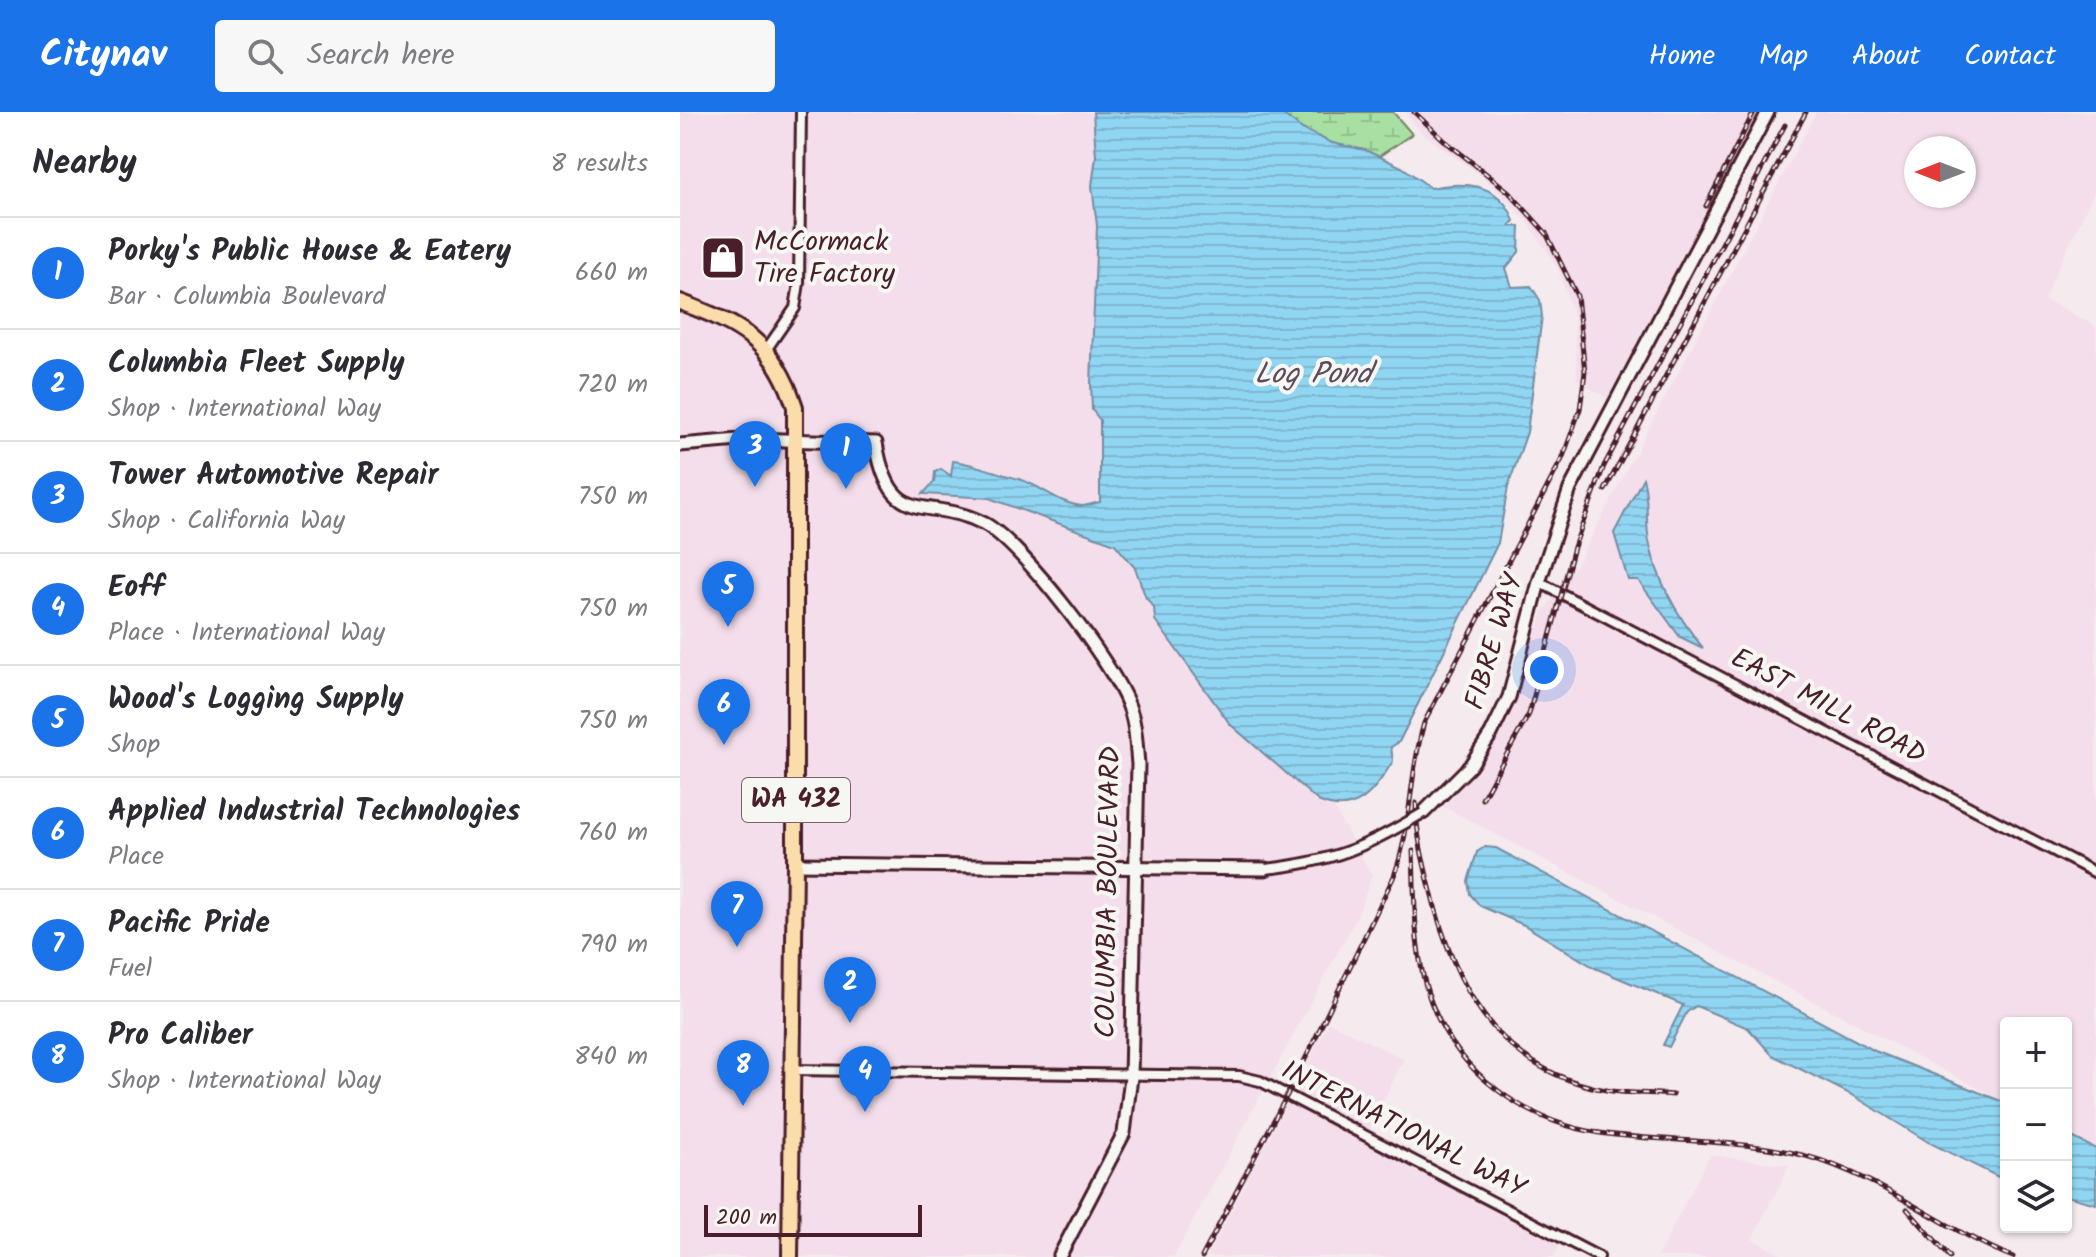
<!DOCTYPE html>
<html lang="en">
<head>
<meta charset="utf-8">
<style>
	:root { --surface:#fff; --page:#f7f7f7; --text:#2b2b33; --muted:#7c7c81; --line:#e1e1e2; --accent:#1a73e8 }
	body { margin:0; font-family:Kalam,sans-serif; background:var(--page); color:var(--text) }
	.controls { position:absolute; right:24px; bottom:24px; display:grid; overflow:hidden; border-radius:8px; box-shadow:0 2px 6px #0004 }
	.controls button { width:72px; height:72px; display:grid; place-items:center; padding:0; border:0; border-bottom:2px solid var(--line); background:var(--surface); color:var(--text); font:40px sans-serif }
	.compass { position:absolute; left:1224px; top:24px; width:72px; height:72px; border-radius:50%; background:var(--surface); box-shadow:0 2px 6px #0004; rotate:270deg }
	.scale { position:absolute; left:24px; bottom:20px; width:218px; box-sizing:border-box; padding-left:8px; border:4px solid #4a1f2b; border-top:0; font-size:22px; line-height:28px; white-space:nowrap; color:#4a1f2b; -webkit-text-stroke:6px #f6f6f2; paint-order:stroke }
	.you { position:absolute; left:864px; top:558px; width:28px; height:28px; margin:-20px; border:6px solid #fff; border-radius:50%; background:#1a73e8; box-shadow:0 0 0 12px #1a73e833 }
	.badge { display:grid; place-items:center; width:52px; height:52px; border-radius:50%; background:var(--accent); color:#fff; font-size:26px; font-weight:700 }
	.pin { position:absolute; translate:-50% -66px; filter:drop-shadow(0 2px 4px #0008) }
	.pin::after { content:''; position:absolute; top:42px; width:28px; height:24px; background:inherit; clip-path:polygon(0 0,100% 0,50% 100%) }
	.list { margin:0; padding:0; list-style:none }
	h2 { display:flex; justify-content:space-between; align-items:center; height:104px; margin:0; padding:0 32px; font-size:34px }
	h2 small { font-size:26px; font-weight:400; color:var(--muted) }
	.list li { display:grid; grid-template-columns:52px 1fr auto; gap:24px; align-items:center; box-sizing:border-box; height:112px; padding:0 32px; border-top:2px solid var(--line) }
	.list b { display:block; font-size:30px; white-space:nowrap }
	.list p { margin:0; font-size:26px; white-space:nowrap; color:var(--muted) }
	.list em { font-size:26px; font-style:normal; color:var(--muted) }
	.icon { flex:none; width:44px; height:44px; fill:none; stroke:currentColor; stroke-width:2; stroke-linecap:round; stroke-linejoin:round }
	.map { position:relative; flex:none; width:1416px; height:1145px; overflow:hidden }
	header { display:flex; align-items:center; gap:48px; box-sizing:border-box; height:112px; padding:0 40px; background:var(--accent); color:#fff }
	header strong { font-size:38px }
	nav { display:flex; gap:44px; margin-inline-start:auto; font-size:28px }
	.search { width:560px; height:72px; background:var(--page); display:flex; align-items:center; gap:20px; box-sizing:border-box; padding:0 28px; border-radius:8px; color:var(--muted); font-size:30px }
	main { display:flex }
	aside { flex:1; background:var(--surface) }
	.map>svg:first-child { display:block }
</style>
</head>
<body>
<header>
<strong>Citynav</strong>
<div class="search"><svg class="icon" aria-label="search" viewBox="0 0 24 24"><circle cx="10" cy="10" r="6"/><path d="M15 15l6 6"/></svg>Search here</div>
<nav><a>Home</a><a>Map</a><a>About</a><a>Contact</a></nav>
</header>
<main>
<aside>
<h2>Nearby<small>8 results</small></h2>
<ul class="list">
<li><span class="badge">1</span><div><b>Porky's Public House &amp; Eatery</b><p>Bar · Columbia Boulevard</p></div><em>660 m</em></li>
<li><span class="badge">2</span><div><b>Columbia Fleet Supply</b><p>Shop · International Way</p></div><em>720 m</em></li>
<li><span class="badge">3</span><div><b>Tower Automotive Repair</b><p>Shop · California Way</p></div><em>750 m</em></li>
<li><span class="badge">4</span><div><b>Eoff</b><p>Place · International Way</p></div><em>750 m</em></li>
<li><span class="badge">5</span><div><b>Wood's Logging Supply</b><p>Shop</p></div><em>750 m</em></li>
<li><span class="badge">6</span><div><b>Applied Industrial Technologies</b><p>Place</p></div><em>760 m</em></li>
<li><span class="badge">7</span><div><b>Pacific Pride</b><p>Fuel</p></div><em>790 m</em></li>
<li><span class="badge">8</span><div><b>Pro Caliber</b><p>Shop · International Way</p></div><em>840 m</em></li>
</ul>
</aside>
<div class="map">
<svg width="1416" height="1145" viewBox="0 0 1416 1145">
	<defs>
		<pattern id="wetland-marsh" width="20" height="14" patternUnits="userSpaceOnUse" patternTransform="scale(2)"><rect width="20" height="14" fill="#a8e0a3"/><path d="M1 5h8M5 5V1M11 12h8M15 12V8" fill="none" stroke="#92c08c"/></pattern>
		<pattern id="water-rules" width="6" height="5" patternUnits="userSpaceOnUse" patternTransform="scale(2)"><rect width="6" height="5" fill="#90d5f2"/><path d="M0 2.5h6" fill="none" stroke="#7eb6d0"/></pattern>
	</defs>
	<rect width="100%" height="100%" fill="#f5ebef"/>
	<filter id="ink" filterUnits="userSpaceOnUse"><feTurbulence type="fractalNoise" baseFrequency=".0125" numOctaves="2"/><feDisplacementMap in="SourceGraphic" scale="16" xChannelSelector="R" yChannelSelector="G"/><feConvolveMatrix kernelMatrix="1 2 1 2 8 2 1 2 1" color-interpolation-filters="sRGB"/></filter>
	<g filter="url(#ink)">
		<g fill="#f4deeb" fill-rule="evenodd">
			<path d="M 0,0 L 413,0 L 416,44 L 412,74 L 417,114 L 413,193 L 423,357 L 420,390 L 402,394 L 361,380 L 339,367 L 274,349 L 272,364 L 268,365 L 268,384 L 309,386 L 341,396 L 435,432 L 446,441 L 466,486 L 474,495 L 475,508 L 550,612 L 624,678 L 654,696 L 692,763 L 679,801 L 494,1145 L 0,1145 Z"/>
			<path d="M 724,0 L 1082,0 L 927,286 L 897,268 L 894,207 L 878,157 L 847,109 L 807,68 L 743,22 Z"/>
			<path d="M 1136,0 L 1416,0 L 1416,76 L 1364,187 L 1416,214 L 1416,1037 L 1386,1022 L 1386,911 L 1326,911 L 1326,991 L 764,695 L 797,658 L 827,608 L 863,500 L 898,450 ZM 1236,36 L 1284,36 L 1284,84 L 1236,84 Z"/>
			<path d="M 649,910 L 724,947 L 684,1029 L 880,1133 L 874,1145 L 527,1145 Z"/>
			<path d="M 1030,1043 L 1110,1053 L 1072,1127 L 1106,1145 L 977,1145 Z"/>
		</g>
		<path fill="url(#wetland-marsh)" stroke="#798067" stroke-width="2" d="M 600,0 L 713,0 L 732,22 L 698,45 C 684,37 671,36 655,32 C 635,26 615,14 600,0 Z"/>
		<g fill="url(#water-rules)" stroke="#748ca2" stroke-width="2">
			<path d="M 413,0 L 600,0 L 622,17 L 652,31 L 685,38 L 722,55 L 751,76 C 785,69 821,71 834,109 L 829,114 L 840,114 L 839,140 L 826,156 L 832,175 L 851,174 L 860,188 L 862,204 L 847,320 L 828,375 L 818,431 L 719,630 L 711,635 L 713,649 C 694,679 677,706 638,689 L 550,612 L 475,508 L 474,495 L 466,486 L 455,456 L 435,432 L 309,386 L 243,382 L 254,370 L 255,360 L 261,357 L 271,364 L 273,349 C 296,352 317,361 339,367 C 360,373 379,392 402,394 C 407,394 415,391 420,390 L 420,308 L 412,298 L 411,272 L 417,114 L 412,74 L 416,44 Z"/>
			<path d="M 963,366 C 969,385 965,409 969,429 C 977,468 998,505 1023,536 L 1000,525 L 958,468 L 948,468 L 934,421 Z"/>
			<path d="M 805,735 L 816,736 L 1195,939 L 1326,991 L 1326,1069 L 1248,1030 L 1174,984 L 1092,943 L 1068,916 L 1016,894 L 1007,900 L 989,935 L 983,933 L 1003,893 L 915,856 L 844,813 L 800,794 L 790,782 L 788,769 L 797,740 Z"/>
			<path d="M 1386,1022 L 1416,1037 L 1416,1092 L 1386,1084 Z"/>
		</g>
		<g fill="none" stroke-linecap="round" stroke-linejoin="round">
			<g stroke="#4a1f2b" stroke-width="14">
				<g id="street">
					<path d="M 86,238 L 115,196 L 119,171 L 121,0"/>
					<path d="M 859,470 L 1416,761"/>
					<path d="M 113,958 L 559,964 L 580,969 L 919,1145"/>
				</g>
			</g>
			<g stroke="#4a1f2b" stroke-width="17">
				<g id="secondary">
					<path d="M 0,333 L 71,327 L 196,331 C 211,420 247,382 305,412 C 342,432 433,552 448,592 C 456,611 456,632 458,652 L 451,965 L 444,1021 L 379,1145"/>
					<path d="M 743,701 L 790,654 L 811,622 L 829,585 L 859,470 L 890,377 L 1088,0"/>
					<path d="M 115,752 L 586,757"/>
				</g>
			</g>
			<g stroke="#4a1f2b" stroke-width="20">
				<path id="highway" d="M 0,190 C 61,213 94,229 115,295 L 115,752 L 110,1145"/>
			</g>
			<use href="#street" stroke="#f6f6f2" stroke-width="8"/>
			<use href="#secondary" stroke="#f6f6f2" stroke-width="11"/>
			<use href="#highway" stroke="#fbddab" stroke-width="14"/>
			<g stroke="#4a1f2b" stroke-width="5">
				<g id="rail">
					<path d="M 1026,94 L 1074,0"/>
					<path d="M 925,378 L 1126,0"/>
					<path d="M 802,687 L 849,602 L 894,435 L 924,354 L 1105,13"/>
					<path d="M 736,691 C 736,728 747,763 756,799 C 781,888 827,960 926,978 C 948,982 970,981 993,983"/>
					<path d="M 733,739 C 735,789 733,843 751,890 C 778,962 846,1010 920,1021 C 988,1031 1059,1026 1126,1044 C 1200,1064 1262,1117 1333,1145"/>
					<path d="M 1227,1097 L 1270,1145"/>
					<path d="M 522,1145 L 616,966 L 714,764 C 732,716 729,661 744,611 L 883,345 L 900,297 L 905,260 L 897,184 L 866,121 L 828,79 L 765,29 L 734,0"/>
				</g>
			</g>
			<use href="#rail" stroke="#f6f6f2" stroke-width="2" stroke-dasharray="6" stroke-linecap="butt"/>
			<g stroke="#4a1f2b" stroke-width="14" stroke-linecap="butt">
				<path id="street-bridge" d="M 586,757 C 654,749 684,736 743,701"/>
			</g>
			<use href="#street-bridge" stroke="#f6f6f2" stroke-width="8"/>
		</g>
	</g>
	<defs>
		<g id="shop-square" transform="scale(2.3)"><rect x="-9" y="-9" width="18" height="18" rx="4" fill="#4a1f2b" stroke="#f6f6f2"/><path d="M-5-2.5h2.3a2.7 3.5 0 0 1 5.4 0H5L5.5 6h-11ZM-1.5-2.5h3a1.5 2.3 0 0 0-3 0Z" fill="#fff"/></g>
	</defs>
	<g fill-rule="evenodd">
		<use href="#shop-square" x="43" y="146"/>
	</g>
	<g text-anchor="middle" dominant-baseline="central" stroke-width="8" stroke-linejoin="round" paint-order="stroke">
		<rect fill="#f6f6f2" stroke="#7e6067" stroke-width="2" x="62" y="666" width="108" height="44" rx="6"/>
		<g font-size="26" font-weight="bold" fill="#4a1f2b">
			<text x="116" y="688">WA 432</text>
		</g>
		<g font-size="28" fill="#4a1f2b" stroke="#f6f6f2" text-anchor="start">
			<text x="74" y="130">McCormack<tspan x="74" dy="32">Tire Factory</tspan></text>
		</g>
		<g font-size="28" fill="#4a1f2b" stroke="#f6f6f2">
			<text transform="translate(815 530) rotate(-73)">FIBRE WAY</text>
			<text transform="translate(1148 595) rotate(28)">EAST MILL ROAD</text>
			<text transform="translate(429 780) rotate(-89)">COLUMBIA BOULEVARD</text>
			<text transform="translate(723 1018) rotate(27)">INTERNATIONAL WAY</text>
		</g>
		<g font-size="30" font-style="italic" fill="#5c4c5d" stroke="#f6f6f2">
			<text x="633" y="263">Log Pond</text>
		</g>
	</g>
</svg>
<div class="controls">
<button>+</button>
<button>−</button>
<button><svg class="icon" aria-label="layers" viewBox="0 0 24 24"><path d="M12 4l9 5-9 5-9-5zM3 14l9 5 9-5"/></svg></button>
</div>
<svg class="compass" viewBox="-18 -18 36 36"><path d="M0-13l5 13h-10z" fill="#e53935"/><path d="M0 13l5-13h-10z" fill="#7c7c81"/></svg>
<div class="scale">200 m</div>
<div class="you"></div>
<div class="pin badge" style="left:166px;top:377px">1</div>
<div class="pin badge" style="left:170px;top:911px">2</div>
<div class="pin badge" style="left:75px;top:375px">3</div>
<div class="pin badge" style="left:185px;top:1000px">4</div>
<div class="pin badge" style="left:48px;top:515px">5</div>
<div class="pin badge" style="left:44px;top:633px">6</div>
<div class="pin badge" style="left:57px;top:835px">7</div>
<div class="pin badge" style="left:63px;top:994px">8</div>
</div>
</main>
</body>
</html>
